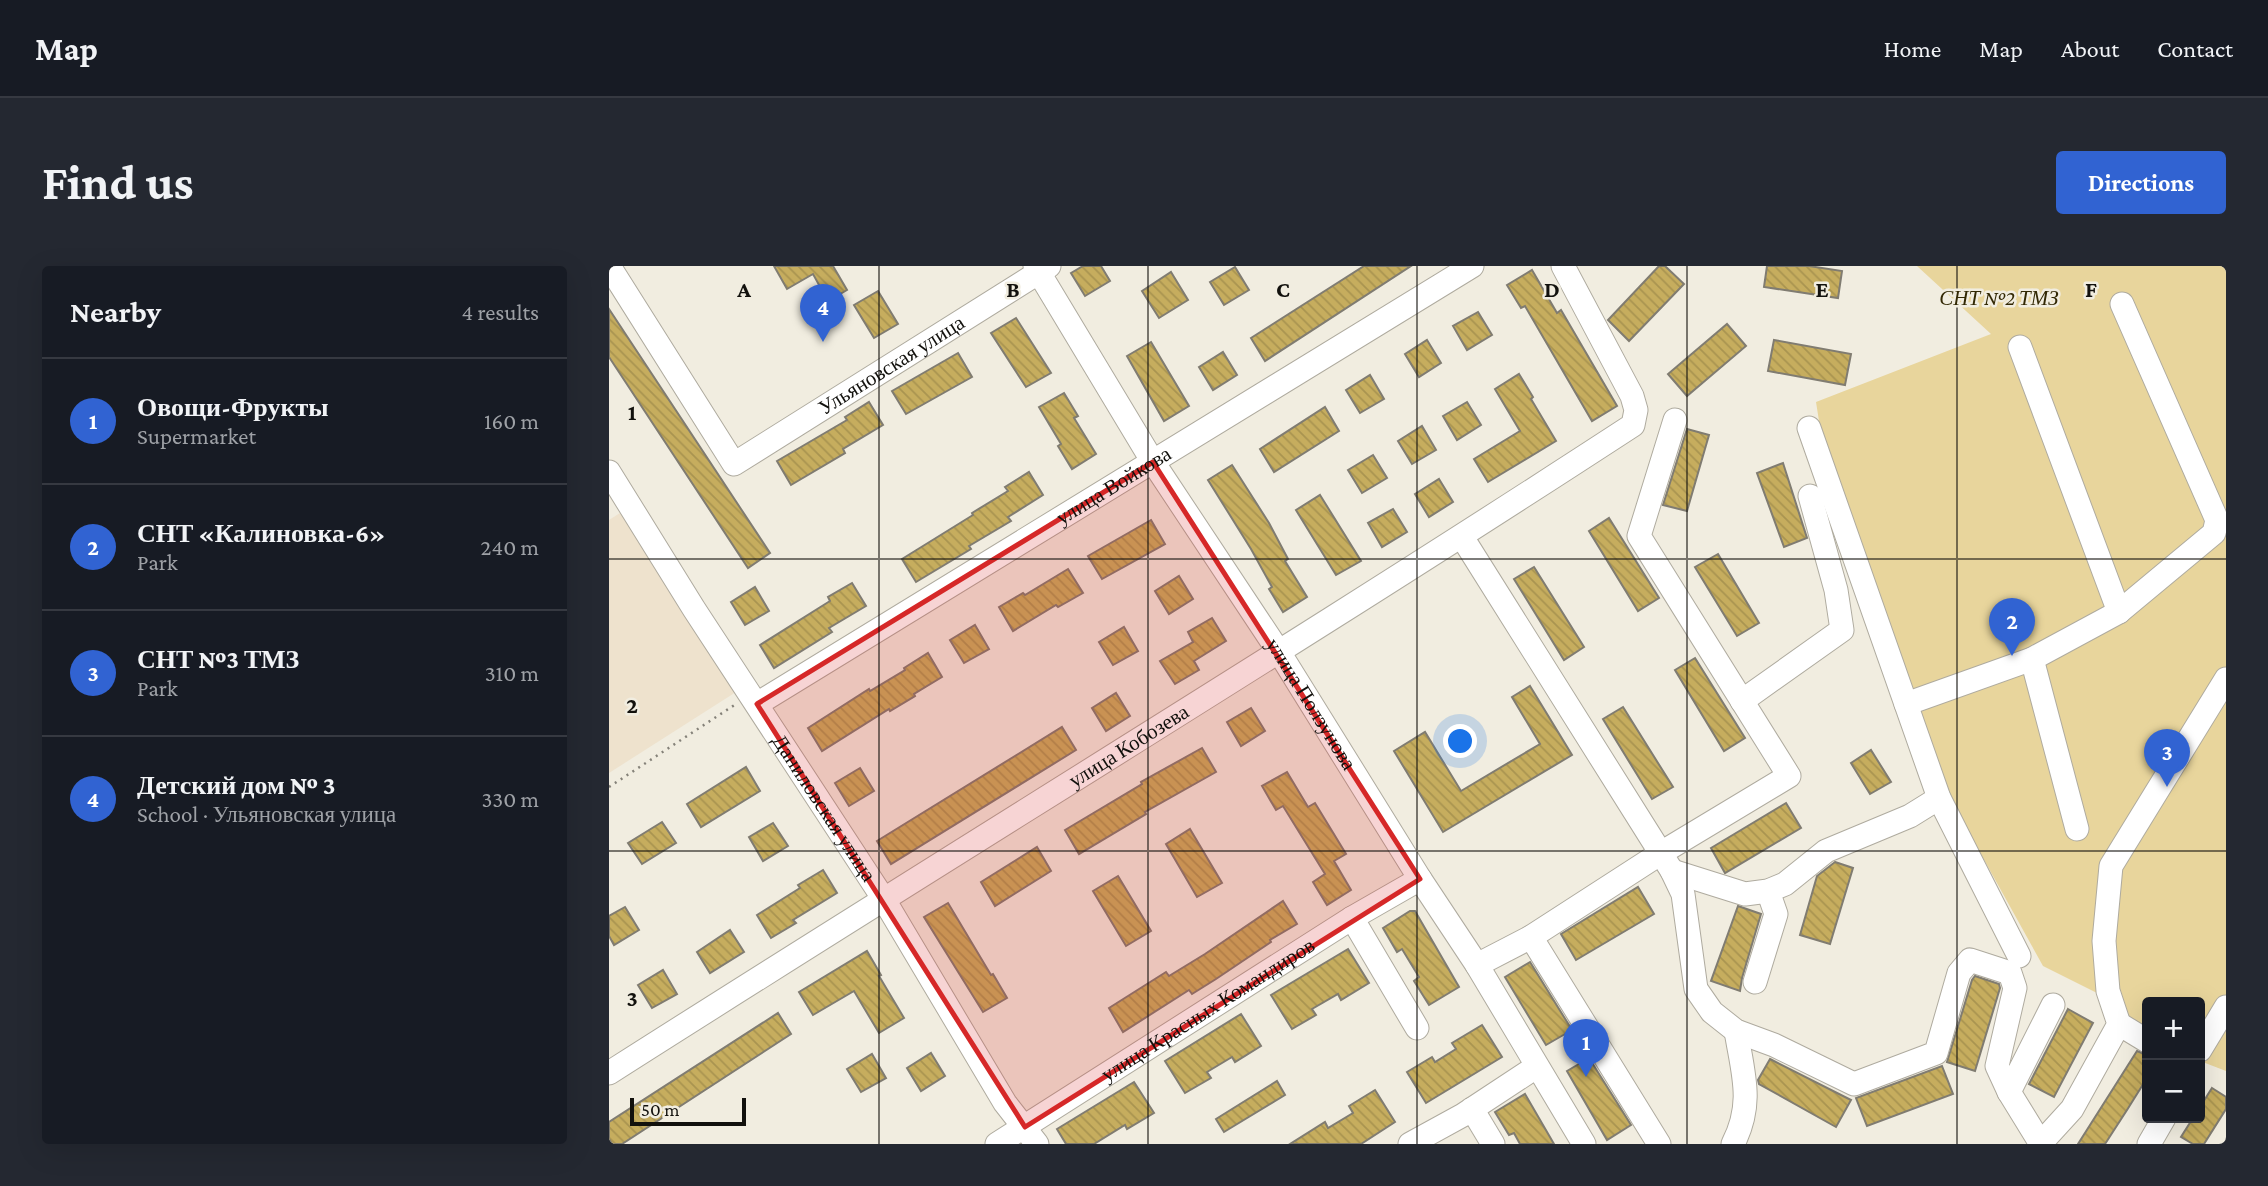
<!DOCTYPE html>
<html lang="en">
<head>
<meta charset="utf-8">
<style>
	:root { --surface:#171b24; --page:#242831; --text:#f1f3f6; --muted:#9ea1a6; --line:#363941; --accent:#3163d2 }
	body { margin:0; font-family:"Crimson Pro",serif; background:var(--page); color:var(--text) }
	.controls { position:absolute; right:21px; bottom:21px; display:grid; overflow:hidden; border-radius:7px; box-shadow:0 7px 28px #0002 }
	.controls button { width:63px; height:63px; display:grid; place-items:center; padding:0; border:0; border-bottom:2px solid var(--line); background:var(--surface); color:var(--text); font:35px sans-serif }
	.scale { position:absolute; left:21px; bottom:18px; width:116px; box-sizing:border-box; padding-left:7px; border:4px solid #12110d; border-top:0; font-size:19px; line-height:24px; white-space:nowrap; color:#12110d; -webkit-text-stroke:5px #f1ede0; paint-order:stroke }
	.you { position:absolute; left:852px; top:476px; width:24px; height:24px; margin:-18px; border:5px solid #fff; border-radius:50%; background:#1a73e8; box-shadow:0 0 0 10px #1a73e833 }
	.badge { display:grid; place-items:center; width:46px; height:46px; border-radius:50%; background:var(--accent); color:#fff; font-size:23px; font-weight:700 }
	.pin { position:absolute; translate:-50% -58px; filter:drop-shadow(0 2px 4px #0008) }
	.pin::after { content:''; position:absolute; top:37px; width:24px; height:21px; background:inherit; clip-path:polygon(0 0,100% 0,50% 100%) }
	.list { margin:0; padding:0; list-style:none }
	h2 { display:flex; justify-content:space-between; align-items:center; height:91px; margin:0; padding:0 28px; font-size:30px }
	h2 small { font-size:23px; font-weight:400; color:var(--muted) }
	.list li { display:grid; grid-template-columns:46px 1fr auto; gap:21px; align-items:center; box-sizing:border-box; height:126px; padding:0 28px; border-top:2px solid var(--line) }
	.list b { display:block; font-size:26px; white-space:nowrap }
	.list p { margin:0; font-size:23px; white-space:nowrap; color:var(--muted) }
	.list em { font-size:23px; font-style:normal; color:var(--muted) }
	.map { position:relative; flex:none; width:1617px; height:878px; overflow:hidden; border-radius:7px }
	header { display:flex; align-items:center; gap:42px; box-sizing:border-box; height:98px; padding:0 35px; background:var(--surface); border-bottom:2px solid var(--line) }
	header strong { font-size:33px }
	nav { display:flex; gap:38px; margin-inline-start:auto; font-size:24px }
	.intro { display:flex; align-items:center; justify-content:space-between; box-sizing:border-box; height:168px; padding:0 42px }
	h1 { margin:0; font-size:49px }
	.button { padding:18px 32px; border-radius:7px; background:var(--accent); color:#fff; font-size:24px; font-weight:700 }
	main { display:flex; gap:42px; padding:0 42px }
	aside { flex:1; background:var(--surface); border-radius:7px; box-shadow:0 7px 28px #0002 }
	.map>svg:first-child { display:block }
</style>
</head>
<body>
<header>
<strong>Map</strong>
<nav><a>Home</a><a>Map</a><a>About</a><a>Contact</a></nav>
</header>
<div class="intro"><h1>Find us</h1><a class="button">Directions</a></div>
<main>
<aside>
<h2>Nearby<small>4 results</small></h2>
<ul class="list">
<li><span class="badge">1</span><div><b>Овощи-Фрукты</b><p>Supermarket</p></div><em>160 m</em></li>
<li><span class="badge">2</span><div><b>СНТ «Калиновка-6»</b><p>Park</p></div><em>240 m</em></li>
<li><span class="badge">3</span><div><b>СНТ №3 ТМЗ</b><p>Park</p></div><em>310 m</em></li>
<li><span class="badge">4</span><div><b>Детский дом № 3</b><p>School · Ульяновская улица</p></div><em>330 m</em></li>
</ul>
</aside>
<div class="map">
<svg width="1617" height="878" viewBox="0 0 1617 878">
	<defs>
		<pattern id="building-back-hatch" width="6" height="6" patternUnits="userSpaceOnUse" patternTransform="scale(1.75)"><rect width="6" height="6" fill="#c6ad5e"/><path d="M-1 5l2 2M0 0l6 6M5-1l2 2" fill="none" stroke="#a99450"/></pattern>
	</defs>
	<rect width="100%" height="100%" fill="#f1ede0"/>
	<path fill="#eee2cd" d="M 11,247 L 127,426 L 0,507 L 0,254 Z"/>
	<path fill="#e8d59c" d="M 1308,0 L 1617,0 L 1617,805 L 1591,795 L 1591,736 L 1538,736 L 1538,775 L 1490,728 L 1434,700 L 1338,527 L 1229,275 L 1207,136 L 1382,68 Z"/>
	<g fill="url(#building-back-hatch)" stroke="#807c71" stroke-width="2">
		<path d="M 165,0 L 224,0 L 238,24 L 219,35 L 204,8 L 178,23 Z"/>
		<path d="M 474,0 L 492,0 L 501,15 L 476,30 L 462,7 Z"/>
		<path d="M 755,0 L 802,0 L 656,95 L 642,72 Z"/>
		<path d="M 1050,0 L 1056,0 L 1075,18 L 1020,75 L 999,54 Z"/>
		<path d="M 1158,0 L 1200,0 L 1233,5 L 1229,32 L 1155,21 Z"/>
		<path d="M 626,1 L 640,24 L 615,39 L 601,16 Z"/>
		<path d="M 923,4 L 948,47 L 952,44 L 1008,140 L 983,155 L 916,40 L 912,42 L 898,19 Z"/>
		<path d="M 562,6 L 579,34 L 550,52 L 533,25 Z"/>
		<path d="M 269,25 L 289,58 L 265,72 L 245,39 Z"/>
		<path d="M 0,43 L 161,287 L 139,302 L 0,91 Z"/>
		<path d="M 869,46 L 883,69 L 858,84 L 844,60 Z"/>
		<path d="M 407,52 L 442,107 L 417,121 L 382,67 Z"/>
		<path d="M 1118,58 L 1137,80 L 1078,130 L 1059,108 Z"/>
		<path d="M 818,74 L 832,97 L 810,111 L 796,88 Z"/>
		<path d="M 1165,74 L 1242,88 L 1236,119 L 1159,105 Z"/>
		<path d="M 542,76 L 580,140 L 555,155 L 518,90 Z"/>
		<path d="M 614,86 L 628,109 L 604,124 L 590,101 Z"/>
		<path d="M 349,87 L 363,111 L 297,148 L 283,125 Z"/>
		<path d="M 910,108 L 924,131 L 922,133 L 947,175 L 879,216 L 865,193 L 911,165 L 886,123 Z"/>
		<path d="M 761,109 L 775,133 L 751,147 L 737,124 Z"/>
		<path d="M 455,127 L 469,150 L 465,152 L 487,188 L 463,203 L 449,180 L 452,178 L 430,141 Z"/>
		<path d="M 260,136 L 274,159 L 234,183 L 236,187 L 182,219 L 168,195 L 238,154 L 236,151 Z"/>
		<path d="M 858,136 L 872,159 L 848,174 L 834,150 Z"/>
		<path d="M 716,141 L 730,165 L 665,206 L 651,183 Z"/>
		<path d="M 813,160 L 827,184 L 803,198 L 789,175 Z"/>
		<path d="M 1078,163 L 1100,169 L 1078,245 L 1054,239 Z"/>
		<path d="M 764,189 L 778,212 L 753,227 L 739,204 Z"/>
		<path d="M 1174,197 L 1198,272 L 1175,281 L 1148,207 Z"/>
		<path d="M 623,199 L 660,257 L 679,293 L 676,295 L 698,331 L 674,346 L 660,323 L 663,321 L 642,283 L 599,214 Z"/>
		<path d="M 420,206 L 434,229 L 399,251 L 402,255 L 360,280 L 362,283 L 307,316 L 293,293 L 364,249 L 363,247 L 399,225 L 396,221 Z"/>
		<path d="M 830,213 L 844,236 L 820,251 L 806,228 Z"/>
		<path d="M 711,229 L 752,295 L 727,309 L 687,244 Z"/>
		<path d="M 784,243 L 798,266 L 773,281 L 759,257 Z"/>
		<path d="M 1000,252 L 1050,332 L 1029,345 L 980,265 Z"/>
		<path d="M 542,254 L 556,278 L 493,313 L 479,290 Z"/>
		<path d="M 1109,288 L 1150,357 L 1128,370 L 1086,301 Z"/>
		<path d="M 925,301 L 975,381 L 955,394 L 905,313 Z"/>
		<path d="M 459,303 L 474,327 L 449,341 L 447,339 L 404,365 L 390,341 L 414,327 L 416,329 Z"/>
		<path d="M 570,310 L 584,333 L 560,348 L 546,325 Z"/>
		<path d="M 243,317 L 257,340 L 220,362 L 223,366 L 165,402 L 151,379 L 221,335 L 219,331 Z"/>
		<path d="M 146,321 L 160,345 L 136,359 L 122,336 Z"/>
		<path d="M 603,352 L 617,375 L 585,395 L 590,404 L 566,418 L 551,395 L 584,376 L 579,366 Z"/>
		<path d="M 366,359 L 380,383 L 355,397 L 341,374 Z"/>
		<path d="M 515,361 L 529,385 L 504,399 L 490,376 Z"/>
		<path d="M 319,387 L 333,411 L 305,428 L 306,430 L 281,445 L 280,443 L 213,485 L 199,462 L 260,423 L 261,425 L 296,404 L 295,402 Z"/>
		<path d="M 1086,392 L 1136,472 L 1115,485 L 1066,404 Z"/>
		<path d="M 921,420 L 963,489 L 834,566 L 785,485 L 816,466 L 852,525 L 931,478 L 903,431 Z"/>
		<path d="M 507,427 L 521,450 L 497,465 L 483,442 Z"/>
		<path d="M 1014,441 L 1064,521 L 1043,533 L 994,453 Z"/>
		<path d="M 642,442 L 656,465 L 632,480 L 618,456 Z"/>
		<path d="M 453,461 L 467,484 L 282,598 L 268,575 Z"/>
		<path d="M 593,482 L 607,506 L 536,546 L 537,548 L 470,588 L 456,564 L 533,518 L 532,516 Z"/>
		<path d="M 1262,484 L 1282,516 L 1261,528 L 1242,497 Z"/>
		<path d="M 137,501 L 151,525 L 92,561 L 78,538 Z"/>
		<path d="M 251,502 L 265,525 L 240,540 L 226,517 Z"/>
		<path d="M 678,506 L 699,541 L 706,537 L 737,588 L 725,595 L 742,624 L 718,639 L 704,616 L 716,608 L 674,540 L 667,544 L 653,520 Z"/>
		<path d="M 1177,537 L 1192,562 L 1116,607 L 1102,582 Z"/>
		<path d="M 53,556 L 67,577 L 33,598 L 19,577 Z"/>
		<path d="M 164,557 L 179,580 L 154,595 L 140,571 Z"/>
		<path d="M 581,563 L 613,617 L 588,631 L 557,578 Z"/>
		<path d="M 428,581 L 442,605 L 386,640 L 372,616 Z"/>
		<path d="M 1226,596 L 1244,602 L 1221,678 L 1191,669 L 1208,610 Z"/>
		<path d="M 214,604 L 228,627 L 184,654 L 187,657 L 162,672 L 148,649 L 191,622 L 189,619 Z"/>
		<path d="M 509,610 L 542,665 L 517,680 L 484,625 Z"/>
		<path d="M 1029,621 L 1045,648 L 967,694 L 952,668 Z"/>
		<path d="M 674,635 L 688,658 L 661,674 L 662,676 L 607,713 L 583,728 L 580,724 L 514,766 L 500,742 L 557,706 L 560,710 L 596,688 Z"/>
		<path d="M 339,637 L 382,709 L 384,708 L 398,732 L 374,746 L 315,651 Z"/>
		<path d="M 1129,640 L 1152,648 L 1133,712 L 1131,725 L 1102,715 Z"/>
		<path d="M 16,641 L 30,664 L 5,679 L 0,670 L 0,650 Z"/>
		<path d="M 801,645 L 806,645 L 850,721 L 820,739 L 805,715 L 810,711 L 793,683 L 788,686 L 774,662 Z"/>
		<path d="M 121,664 L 135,686 L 101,707 L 88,686 Z"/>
		<path d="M 739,683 L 760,717 L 732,734 L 729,728 L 703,743 L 707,749 L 683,763 L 662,729 Z"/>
		<path d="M 258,685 L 272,709 L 270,710 L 295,752 L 270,767 L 245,725 L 204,749 L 190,726 Z"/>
		<path d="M 921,696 L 963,764 L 937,779 L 896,711 Z"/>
		<path d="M 54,704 L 68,728 L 43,742 L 29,719 Z"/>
		<path d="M 1366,710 L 1390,718 L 1391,722 L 1366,805 L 1338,796 L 1363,714 Z"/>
		<path d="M 1459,743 L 1484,757 L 1445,831 L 1420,818 Z"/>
		<path d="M 169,747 L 182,768 L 13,878 L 3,878 L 0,873 L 0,856 Z"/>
		<path d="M 632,748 L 652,780 L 626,796 L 623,791 L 598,806 L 602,812 L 576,827 L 556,795 Z"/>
		<path d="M 873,759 L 893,791 L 817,837 L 798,806 L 823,791 L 826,796 L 847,783 L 843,777 Z"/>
		<path d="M 1528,785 L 1538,789 L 1538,812 L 1518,844 L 1496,878 L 1469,878 Z"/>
		<path d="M 322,787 L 336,810 L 312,825 L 298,802 Z"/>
		<path d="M 263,788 L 277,812 L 252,826 L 238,803 Z"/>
		<path d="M 980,792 L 1022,859 L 998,874 L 958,805 Z"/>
		<path d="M 1161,793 L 1242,834 L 1227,861 L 1150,818 L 1149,814 Z"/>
		<path d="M 1333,800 L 1344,828 L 1258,860 L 1247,832 Z"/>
		<path d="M 668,815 L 676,829 L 615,866 L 607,853 Z"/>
		<path d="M 525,816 L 545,847 L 518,863 L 516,859 L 485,878 L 457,878 L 448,863 Z"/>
		<path d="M 1603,822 L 1617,831 L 1617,843 L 1595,878 L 1584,878 L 1572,871 L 1584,852 L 1591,852 L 1591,841 Z"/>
		<path d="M 766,824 L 786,856 L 752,878 L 681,878 L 716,856 L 719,862 L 744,847 L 740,840 Z"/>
		<path d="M 916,828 L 945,878 L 911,878 L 905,867 L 900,869 L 886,846 Z"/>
	</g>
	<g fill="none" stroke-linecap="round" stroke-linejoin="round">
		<g stroke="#afab9f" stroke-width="25">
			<g id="minor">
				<path id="s1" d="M 0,0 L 125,198 L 440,0"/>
				<path id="s2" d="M 426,0 L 544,196 L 670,386 L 811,613 L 868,699 L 975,878"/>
				<path d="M 1411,81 L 1510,346"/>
				<path d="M 1200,162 L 1330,532 L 1410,690"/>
				<path id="s3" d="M 0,206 L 85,343 L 274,632 L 396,837 L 428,878"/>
				<path d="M 853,271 L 1063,605 L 1074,628 L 1087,723 L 1103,746 L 1127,765 L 1165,779 L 1245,818 L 1327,787 L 1350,707 L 1361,694 L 1401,707 L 1406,722 L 1388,800 L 1400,826 L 1432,878"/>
				<path d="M 1423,393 L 1468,563"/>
				<path d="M 1133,435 L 1233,364 L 1227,324 L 1201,230"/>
				<path id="s4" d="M 148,438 L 863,0"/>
				<path d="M 1297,438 L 1423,393 L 1510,346 L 1605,267 L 1608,254 L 1513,38"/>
				<path d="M 1063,605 L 1136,628 L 1159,625 L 1176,618 L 1217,585 L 1301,550 L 1330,532"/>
				<path d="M 743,652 L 808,762"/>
				<path d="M 922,671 L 1050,878"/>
				<path d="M 868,699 L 922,671 L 1052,587 L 1180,510 L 1030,270 L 1066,154"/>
				<path d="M 1146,716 L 1167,648 L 1159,625"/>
				<path d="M 1510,758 L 1538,775"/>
				<path d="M 1591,784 L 1617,741"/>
				<path id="s5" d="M 0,807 C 340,590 685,380 1024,159 L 1027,144 L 1023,130 L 954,0"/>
				<path d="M 1400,826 L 1444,739"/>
				<path d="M 863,843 L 884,878"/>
				<path d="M 1432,877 L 1463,843 L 1510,758 L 1499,725 L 1495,675 L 1502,600 L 1617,413"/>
				<path id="s6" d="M 388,878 L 743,652 L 811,613"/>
				<path d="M 801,878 L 854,849 L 927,801"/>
				<path d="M 1124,878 C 1145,837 1134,808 1127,765"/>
				<path d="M 1540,878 L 1555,852"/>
			</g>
		</g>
		<path stroke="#848178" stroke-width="2.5" stroke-dasharray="2 5" stroke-linecap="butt" d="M 0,521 L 127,438"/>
		<use href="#minor" stroke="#fff" stroke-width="23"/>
	</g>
	<path fill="#d62828" fill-opacity="0.2" stroke="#d62828" stroke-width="5" stroke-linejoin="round" d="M 544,196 L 811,613 L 416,861 L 148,438 Z"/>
	<path fill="none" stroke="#12110d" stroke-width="2" stroke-opacity="0.55" d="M 270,0 L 270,878M 539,0 L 539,878M 808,0 L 808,878M 1078,0 L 1078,878M 1348,0 L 1348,878M 0,293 L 1617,293M 0,585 L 1617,585"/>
	<g text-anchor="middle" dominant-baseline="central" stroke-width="5" stroke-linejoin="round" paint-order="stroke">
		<g font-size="21" font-style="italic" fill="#322804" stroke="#f1ede0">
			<text x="1390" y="32">СНТ №2 ТМЗ</text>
		</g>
		<g font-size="21" fill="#12110d" stroke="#f1ede0">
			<text stroke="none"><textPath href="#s1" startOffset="420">Ульяновская улица</textPath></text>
			<text stroke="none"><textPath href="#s4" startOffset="418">улица Войкова</textPath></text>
			<text stroke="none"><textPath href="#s2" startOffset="518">улица Ползунова</textPath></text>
			<text stroke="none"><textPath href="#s5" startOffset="614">улица Кобозева</textPath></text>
			<text stroke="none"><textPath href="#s3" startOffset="399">Даниловская улица</textPath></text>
			<text stroke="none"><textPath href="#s6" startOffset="250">улица Красных Командиров</textPath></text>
		</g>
	</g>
	<g font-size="23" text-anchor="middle" font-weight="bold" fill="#12110d" stroke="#f1ede0" stroke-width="5" stroke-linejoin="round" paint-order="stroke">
		<text x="135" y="31">A</text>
		<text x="404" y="31">B</text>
		<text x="674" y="31">C</text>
		<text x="943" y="31">D</text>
		<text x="1213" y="31">E</text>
		<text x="1482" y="31">F</text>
		<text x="23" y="154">1</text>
		<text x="23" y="447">2</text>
		<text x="23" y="740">3</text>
	</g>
</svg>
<div class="controls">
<button>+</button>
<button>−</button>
</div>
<div class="scale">50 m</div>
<div class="you"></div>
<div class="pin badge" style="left:977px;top:811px">1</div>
<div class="pin badge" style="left:1403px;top:390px">2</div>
<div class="pin badge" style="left:1558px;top:521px">3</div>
<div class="pin badge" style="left:214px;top:76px">4</div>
</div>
</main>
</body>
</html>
